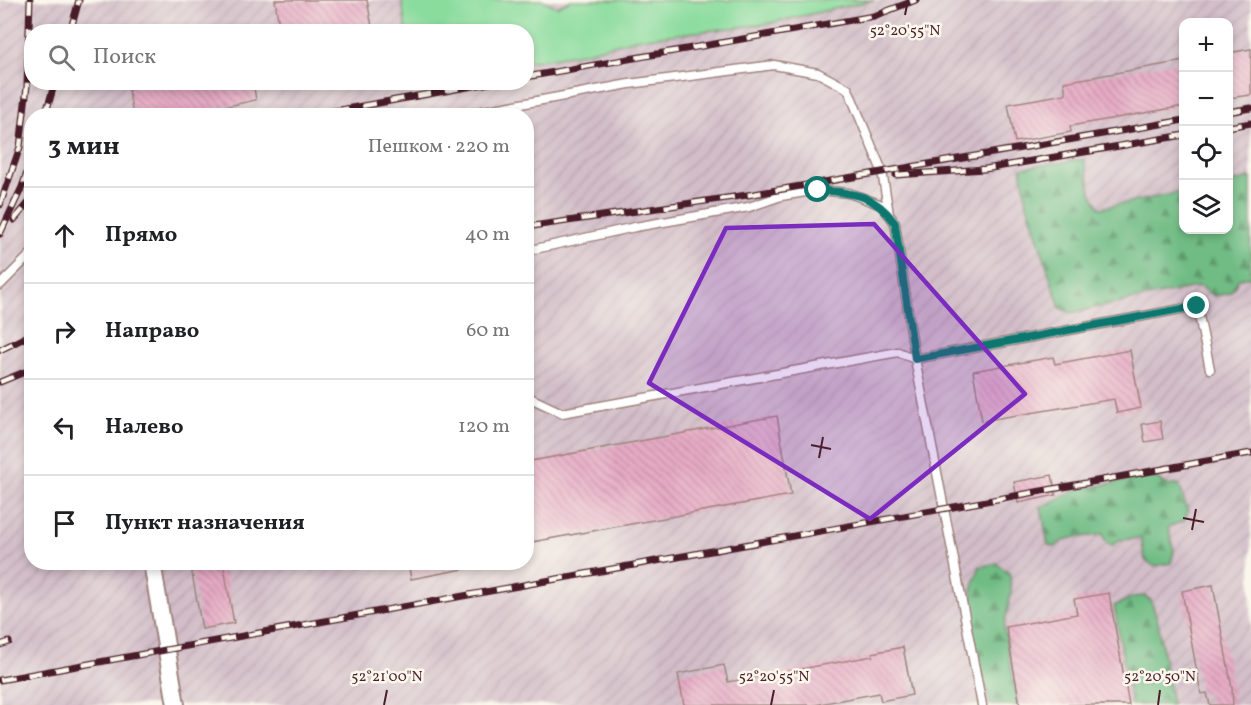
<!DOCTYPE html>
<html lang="ru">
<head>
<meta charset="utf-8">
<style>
	:root { --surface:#fff; --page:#f6f6f6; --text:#202124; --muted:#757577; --line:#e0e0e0 }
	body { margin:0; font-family:Vollkorn,serif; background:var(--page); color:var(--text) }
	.controls { position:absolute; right:18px; top:18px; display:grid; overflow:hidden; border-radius:12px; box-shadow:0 3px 9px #0003 }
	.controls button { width:54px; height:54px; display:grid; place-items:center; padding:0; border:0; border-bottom:2px solid var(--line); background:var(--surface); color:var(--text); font:30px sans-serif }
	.stop { position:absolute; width:18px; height:18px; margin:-14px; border:4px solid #0f766e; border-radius:50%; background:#fff }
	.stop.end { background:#0f766e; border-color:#fff; box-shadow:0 2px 6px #0008 }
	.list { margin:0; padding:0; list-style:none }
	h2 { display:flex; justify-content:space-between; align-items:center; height:78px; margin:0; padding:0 24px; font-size:26px }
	h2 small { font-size:20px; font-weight:400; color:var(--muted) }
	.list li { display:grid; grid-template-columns:39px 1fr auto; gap:18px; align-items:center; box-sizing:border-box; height:96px; padding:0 24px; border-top:2px solid var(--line) }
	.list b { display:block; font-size:22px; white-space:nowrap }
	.list em { font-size:20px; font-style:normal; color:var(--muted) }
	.icon { flex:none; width:33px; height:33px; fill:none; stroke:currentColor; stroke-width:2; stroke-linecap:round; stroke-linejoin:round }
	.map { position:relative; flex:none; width:1251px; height:705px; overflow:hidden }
	.search { position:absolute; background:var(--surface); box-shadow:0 3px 9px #0003; left:24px; top:24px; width:510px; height:66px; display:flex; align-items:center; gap:15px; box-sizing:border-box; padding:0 21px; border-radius:24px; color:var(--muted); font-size:22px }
	.panel { position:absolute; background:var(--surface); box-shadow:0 3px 9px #0003; left:24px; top:108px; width:510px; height:462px; border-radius:24px }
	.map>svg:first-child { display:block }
</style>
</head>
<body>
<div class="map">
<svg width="1251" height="705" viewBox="0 0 1251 705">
	<defs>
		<pattern id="industrial-furrows" width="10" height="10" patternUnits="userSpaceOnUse" patternTransform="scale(1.5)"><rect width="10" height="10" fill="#d2bdc8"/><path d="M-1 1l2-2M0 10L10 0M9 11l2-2" fill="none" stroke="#b6a2ac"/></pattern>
		<pattern id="forest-firs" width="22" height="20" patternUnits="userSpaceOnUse" patternTransform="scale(1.5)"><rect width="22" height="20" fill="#6fbc84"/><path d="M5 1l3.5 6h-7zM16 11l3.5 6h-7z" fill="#5d986c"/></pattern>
		<pattern id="building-back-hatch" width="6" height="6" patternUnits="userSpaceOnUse" patternTransform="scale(1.5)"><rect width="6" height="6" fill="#e7abc5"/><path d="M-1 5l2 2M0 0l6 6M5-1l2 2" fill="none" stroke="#bd8ba0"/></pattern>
	</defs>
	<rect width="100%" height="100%" fill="#fbf7ec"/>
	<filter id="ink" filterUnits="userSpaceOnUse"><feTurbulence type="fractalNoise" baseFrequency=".0167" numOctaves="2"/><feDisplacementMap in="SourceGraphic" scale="12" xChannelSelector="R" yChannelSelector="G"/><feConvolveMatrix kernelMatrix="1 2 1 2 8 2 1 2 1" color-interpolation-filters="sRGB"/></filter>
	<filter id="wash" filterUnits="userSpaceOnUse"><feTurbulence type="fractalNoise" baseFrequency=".008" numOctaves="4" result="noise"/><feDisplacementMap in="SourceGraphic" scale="24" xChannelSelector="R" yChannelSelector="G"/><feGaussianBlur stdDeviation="1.35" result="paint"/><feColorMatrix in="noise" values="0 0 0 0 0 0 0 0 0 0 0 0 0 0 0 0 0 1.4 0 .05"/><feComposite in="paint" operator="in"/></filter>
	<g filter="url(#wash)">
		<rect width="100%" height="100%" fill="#f6e9d4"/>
		<path fill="url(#industrial-furrows)" fill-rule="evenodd" d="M 0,0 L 1251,0 L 1251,705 L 0,705 ZM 1184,22 L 1228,22 L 1228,230 L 1184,230 ZM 32,32 L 526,32 L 526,82 L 32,82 ZM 32,116 L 526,116 L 526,562 L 32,562 Z"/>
		<path fill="#8adc9d" stroke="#6a7e64" stroke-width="1.5" d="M 402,0 L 543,0 L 557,7 L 571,0 L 874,0 L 766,24 L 636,39 L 583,53 L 527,62 L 526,32 L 406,31 Z"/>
		<g fill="url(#forest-firs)" stroke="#5c6e58" stroke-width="1.5">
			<path d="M 1084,159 L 1092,195 L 1100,208 L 1183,192 L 1184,230 L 1228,230 L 1229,183 L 1251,178 L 1251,277 L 1239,279 L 1230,293 L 1213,296 L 1200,286 L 1071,313 L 1060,308 L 1027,204 L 1021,168 Z"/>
			<path d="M 1153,476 L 1169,486 L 1179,484 L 1188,512 L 1184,521 L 1168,527 L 1174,551 L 1171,563 L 1154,566 L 1145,560 L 1141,538 L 1119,540 L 1112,546 L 1105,541 L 1103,534 C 1086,539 1069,533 1055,547 L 1048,545 L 1041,507 L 1079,489 Z"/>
			<path d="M 996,563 L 1010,574 L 1011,593 L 1004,627 L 1018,705 L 990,705 C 981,662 959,608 980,567 Z"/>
			<path d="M 1144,596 L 1151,600 L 1158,622 L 1172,705 L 1131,705 L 1114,606 L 1133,597 Z"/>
		</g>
		<g id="blocks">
			<g fill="url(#building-back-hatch)">
				<path d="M 275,0 L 367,0 L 373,32 L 280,32 Z"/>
				<path d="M 1251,49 L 1251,95 L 1228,98 L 1228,53 Z"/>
				<path d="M 1184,61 L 1184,106 L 1070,126 L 1071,132 L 1015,142 L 1008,104 L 1066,94 L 1064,82 Z"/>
				<path d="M 142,82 L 253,82 L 256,100 L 180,116 L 133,116 L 128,85 Z"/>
				<path d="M 1130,350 L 1141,408 L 1117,413 L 1114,399 L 982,421 L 973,371 L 1053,357 L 1055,364 Z"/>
				<path d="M 777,416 L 791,495 L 526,543 L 526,462 Z"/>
				<path d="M 1160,421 L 1163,439 L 1145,442 L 1142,424 Z"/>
				<path d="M 1052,475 L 1056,495 L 1018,503 L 1014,482 Z"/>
				<path d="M 190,562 L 223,562 L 234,623 L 202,629 Z"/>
				<path d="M 408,562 L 463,562 L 464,569 L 411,579 Z"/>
				<path d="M 1213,585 L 1232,688 L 1233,705 L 1210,705 L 1207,693 L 1201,694 L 1182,591 Z"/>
				<path d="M 1109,593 L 1129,705 L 1020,705 L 1006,627 L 1077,614 L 1074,599 Z"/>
				<path d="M 903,647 L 912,695 L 881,701 L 879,693 L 814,705 L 684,705 L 678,674 L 724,665 L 728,682 L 873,656 L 872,653 Z"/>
			</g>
		</g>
	</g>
	<g filter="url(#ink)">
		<use href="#blocks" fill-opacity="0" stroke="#a08480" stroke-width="1.5"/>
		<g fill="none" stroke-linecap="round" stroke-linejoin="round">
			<g stroke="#a08480" stroke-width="11">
				<g id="lane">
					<path d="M 456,116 L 629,84 L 774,65 L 818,73 L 848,89 L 882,171 L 889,214"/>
					<path d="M 526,251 L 635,227 L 749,207 L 781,196 L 818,190 L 849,193 L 882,205 L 895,223 L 915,359 L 898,352 L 562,413 L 526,396"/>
					<path d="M 0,285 L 32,253"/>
					<path d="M 982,705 L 915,359 L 1197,306 L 1210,369"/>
				</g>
			</g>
			<g stroke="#a08480" stroke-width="20">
				<path id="street" d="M 152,562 L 176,705"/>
			</g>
			<use href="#lane" stroke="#fff" stroke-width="8"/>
			<use href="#street" stroke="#fff" stroke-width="16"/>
			<g stroke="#4a1f2b" stroke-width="7">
				<g id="rail">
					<path d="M 70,32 L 79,0"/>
					<path d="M 526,77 L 874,16 L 916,0"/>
					<path d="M 1228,112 L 1251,108"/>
					<path d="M 45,116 L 55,82"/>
					<path d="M 307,116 L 495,82"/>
					<path d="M 1228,127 L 1251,123"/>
					<path d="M 896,175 L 985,169 L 1184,135"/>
					<path d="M 0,205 L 20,147 L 27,86 L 30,0"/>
					<path d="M 14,220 L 32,199"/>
					<path d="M 526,227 L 754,194 L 1184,120"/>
					<path d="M 0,234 L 22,187 L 32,159"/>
					<path d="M 0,350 L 32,334"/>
					<path d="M 0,382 L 32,369"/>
					<path d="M 0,645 L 9,642"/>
					<path d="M 0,680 L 1251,453"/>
				</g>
			</g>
			<use href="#rail" stroke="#fbf7ec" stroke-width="4.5" stroke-dasharray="14" stroke-linecap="butt"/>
		</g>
	</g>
	<g fill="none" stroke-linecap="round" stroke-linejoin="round" filter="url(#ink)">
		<path stroke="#0f766e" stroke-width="8" d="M 818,190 C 853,193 874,194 895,223 L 915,359 L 1197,306"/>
	</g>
	<path fill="#7b2cbf" fill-opacity="0.2" stroke="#7b2cbf" stroke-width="4.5" stroke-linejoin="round" d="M 874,224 L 1025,394 L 870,519 L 649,383 L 726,228 Z"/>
	<path fill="none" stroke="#4a1f2b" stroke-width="2" d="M 905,15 L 908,0M 811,445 L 831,449M 819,458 L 823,437M 1183,518 L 1204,522M 1192,530 L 1196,509M 384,705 L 387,690M 771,705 L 774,690M 1158,705 L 1160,690"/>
	<g font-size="15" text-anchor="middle" fill="#4a1f2b" stroke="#fbf7ec" stroke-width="5" stroke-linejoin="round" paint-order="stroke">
		<text x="905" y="35">52°20'55"N</text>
		<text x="387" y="681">52°21'00"N</text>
		<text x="774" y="681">52°20'55"N</text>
		<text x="1160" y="681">52°20'50"N</text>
	</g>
</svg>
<div class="controls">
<button>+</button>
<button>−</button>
<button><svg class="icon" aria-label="locate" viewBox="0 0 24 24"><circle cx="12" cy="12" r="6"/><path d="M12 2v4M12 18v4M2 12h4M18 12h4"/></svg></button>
<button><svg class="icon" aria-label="layers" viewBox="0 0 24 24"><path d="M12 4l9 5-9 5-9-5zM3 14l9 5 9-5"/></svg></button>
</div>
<div class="stop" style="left:818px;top:190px"></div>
<div class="stop end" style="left:1197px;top:306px"></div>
<div class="search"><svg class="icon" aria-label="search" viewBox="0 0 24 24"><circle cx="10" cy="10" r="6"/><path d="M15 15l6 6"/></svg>Поиск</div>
<section class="panel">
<h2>3 мин<small>Пешком · 220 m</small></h2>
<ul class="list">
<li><svg class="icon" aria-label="ahead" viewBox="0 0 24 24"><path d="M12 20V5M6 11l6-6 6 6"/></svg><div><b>Прямо</b></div><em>40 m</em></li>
<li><svg class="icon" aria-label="right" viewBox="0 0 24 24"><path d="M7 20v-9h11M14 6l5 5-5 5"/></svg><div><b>Направо</b></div><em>60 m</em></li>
<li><svg class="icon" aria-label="left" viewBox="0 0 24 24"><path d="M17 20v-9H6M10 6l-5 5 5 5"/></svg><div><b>Налево</b></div><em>120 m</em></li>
<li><svg class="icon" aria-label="arrive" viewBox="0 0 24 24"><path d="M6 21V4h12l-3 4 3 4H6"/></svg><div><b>Пункт назначения</b></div></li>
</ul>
</section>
</div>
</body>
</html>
